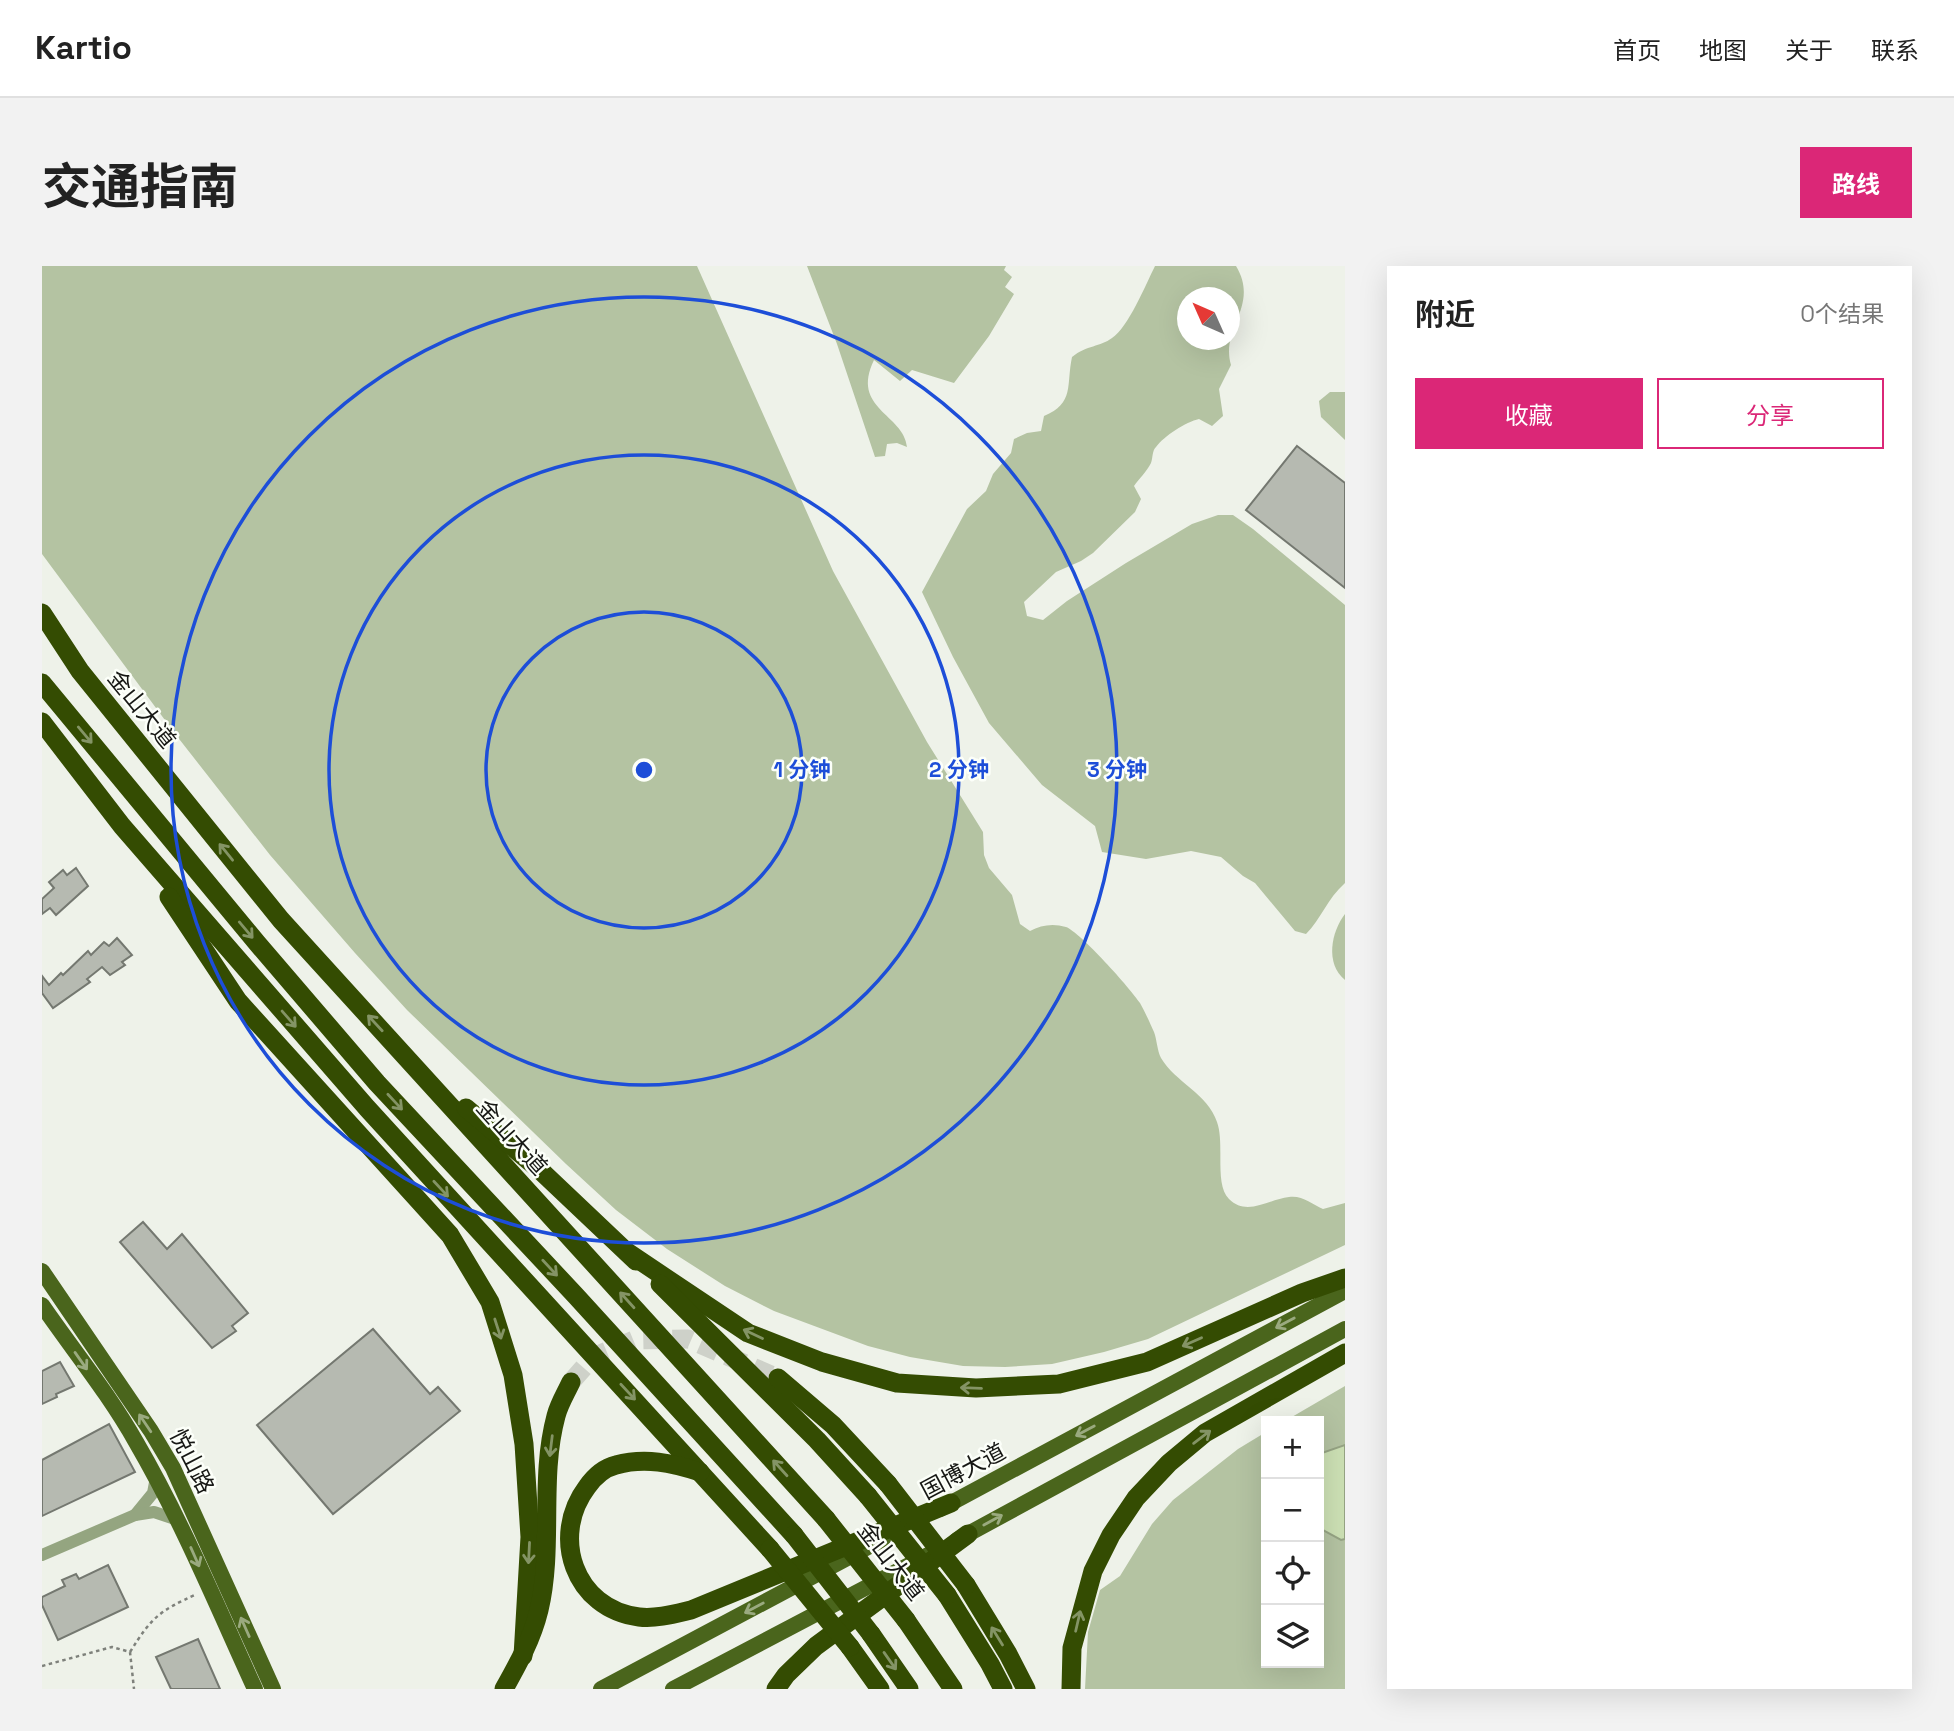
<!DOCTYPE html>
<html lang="zh">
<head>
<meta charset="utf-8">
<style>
	:root { --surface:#fff; --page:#f2f2f2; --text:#222; --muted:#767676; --line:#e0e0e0; --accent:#db2777 }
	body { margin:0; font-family:"Space Grotesk","Noto Sans SC",sans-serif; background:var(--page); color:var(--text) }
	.controls { position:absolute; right:21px; bottom:21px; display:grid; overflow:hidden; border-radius:0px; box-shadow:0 7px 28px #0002 }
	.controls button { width:63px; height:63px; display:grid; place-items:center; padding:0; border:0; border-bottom:2px solid var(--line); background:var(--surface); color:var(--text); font:35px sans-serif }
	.compass { position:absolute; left:1135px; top:21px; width:63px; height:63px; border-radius:50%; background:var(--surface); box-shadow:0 7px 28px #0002; rotate:315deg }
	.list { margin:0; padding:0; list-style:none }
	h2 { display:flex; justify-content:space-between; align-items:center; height:91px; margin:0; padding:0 28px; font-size:30px }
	h2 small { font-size:23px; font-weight:400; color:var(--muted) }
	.actions { display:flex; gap:14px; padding:21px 28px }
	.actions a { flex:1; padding:16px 0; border:2px solid var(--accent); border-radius:0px; text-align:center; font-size:24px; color:var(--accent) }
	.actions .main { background:var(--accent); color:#fff }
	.icon { flex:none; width:38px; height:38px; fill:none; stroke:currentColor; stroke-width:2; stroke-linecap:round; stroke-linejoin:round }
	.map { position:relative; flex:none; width:1303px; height:1423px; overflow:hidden; border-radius:0px }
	header { display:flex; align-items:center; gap:42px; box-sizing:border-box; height:98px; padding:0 35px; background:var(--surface); border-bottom:2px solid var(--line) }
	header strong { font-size:33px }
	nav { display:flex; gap:38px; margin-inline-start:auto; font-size:24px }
	.intro { display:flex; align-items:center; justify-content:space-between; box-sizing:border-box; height:168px; padding:0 42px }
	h1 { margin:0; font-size:49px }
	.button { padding:18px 32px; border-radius:0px; background:var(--accent); color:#fff; font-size:24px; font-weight:700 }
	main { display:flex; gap:42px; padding:0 42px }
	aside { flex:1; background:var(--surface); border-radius:0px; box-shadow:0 7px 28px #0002 }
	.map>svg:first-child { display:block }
</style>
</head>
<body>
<header>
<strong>Kartio</strong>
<nav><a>首页</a><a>地图</a><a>关于</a><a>联系</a></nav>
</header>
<div class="intro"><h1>交通指南</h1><a class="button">路线</a></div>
<main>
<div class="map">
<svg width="1303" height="1423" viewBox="0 0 1303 1423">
	<rect width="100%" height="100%" fill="#eef2e9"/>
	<g fill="#b4c3a2" fill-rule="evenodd">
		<path d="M 0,0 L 655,0 L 791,305 L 885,476 L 941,566 L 942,589 L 947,602 L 970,629 L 978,658 L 988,665 C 999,659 1011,657 1024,661 C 1038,666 1089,723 1098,737 C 1103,746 1108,757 1112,766 C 1115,774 1115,784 1119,792 C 1133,816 1166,828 1175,856 C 1183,878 1172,918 1187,933 C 1205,951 1227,933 1247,931 C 1260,929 1270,938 1281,943 L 1303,937 L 1303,979 L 1106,1073 L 1062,1086 L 1010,1098 L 963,1101 L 921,1100 L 868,1091 L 826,1080 L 732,1045 L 683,1020 L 625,983 L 574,944 L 524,898 L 365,744 L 313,687 L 228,589 L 134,469 L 0,288 Z"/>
		<path d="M 765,0 L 964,0 L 962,4 L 970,11 L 963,21 L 972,28 L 947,70 L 912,117 L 870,104 L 858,115 L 832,94 C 808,143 862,148 865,181 L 855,177 L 845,178 L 843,190 L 833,191 L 795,78 Z"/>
		<path d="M 1113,0 L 1194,0 C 1218,40 1178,62 1189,99 L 1177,123 L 1181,150 L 1170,160 L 1157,153 C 1144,156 1122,170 1114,181 C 1110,185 1111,191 1109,197 C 1105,205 1097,213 1092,220 L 1099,233 L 1093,246 L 1051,287 L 1039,295 L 1014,306 L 982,336 L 985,350 L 1001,354 L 1025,335 L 1084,297 L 1150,258 L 1176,249 L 1191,249 L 1211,263 L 1303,339 L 1303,617 C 1285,633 1279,653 1264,668 L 1253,665 L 1213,617 L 1201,610 L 1179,591 L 1149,585 L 1104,593 L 1060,586 L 1053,560 L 1000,519 L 947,457 L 911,391 L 880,326 L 925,243 L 944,225 L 951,208 L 969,187 L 972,173 L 985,167 L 999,165 L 1002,150 C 1033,137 1024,119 1030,91 C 1045,79 1058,81 1070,72 C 1086,62 1104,18 1113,0 ZM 1146,32 L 1188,32 L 1188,74 L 1146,74 Z"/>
		<path d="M 1288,126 L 1303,126 L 1303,174 L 1279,151 L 1277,135 Z"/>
		<path d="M 1303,648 L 1303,714 C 1283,698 1289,666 1303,648 Z"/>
		<path d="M 1303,1120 L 1303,1179 L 1277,1188 L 1277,1155 L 1243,1155 Z"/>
		<path d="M 1224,1166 L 1224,1397 L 1277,1397 L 1277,1262 L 1299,1274 L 1303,1273 L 1303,1423 L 1043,1423 L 1046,1366 L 1058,1324 L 1078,1310 L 1110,1258 L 1131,1234 L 1196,1183 Z"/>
	</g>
	<path fill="#cce0b4" stroke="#96a484" stroke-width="2" d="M 1303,1179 L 1303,1273 L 1299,1274 L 1277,1262 L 1277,1188 Z"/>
	<g fill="#b6bab1" stroke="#747870" stroke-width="2">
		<path d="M 1255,180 L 1303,217 L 1303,322 L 1204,244 Z"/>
		<path d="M 34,602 L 46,620 L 14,649 L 8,642 L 0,648 L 0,633 L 12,622 L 7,616 L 21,604 L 25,609 Z"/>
		<path d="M 75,672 L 90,689 L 80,696 L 83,699 L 68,709 L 60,701 L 45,713 L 48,716 L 11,742 L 0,727 L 0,710 L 7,719 L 19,707 L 21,709 L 46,685 L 49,689 L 62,676 L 67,680 Z"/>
		<path d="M 101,956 L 125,983 L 140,968 L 206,1047 L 190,1060 L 194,1065 L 170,1082 L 78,976 Z"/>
		<path d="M 331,1063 L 388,1128 L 396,1121 L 418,1145 L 291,1248 L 215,1159 Z"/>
		<path d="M 18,1096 L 32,1120 L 14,1128 L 15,1131 L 0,1138 L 0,1105 Z"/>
		<path d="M 67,1158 L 93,1206 L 0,1250 L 0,1194 Z"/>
		<path d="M 66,1299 L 86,1341 L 16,1374 L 0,1339 L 0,1331 L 23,1320 L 20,1314 L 34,1308 L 37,1313 Z"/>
		<path d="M 156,1373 L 178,1423 L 129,1423 L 114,1391 Z"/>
	</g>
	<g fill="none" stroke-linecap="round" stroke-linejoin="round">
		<path stroke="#ced1c9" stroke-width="19" stroke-dasharray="19 10" stroke-linecap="butt" d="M 529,1116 L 551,1091 L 592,1074 L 646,1073 L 736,1112"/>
		<g stroke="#7e817b" stroke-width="2.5" stroke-dasharray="3.5 3.5" stroke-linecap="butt">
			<path d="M 88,1386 C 110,1351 117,1345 155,1328"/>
			<path d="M 0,1400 L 70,1381 L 88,1386 L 92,1423"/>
		</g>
		<g stroke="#94a580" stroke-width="12">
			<path d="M 93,1249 L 111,1227 L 114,1211"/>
			<path d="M 0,1289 L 93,1249 L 112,1246 L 136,1254"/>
		</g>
		<g stroke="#4a651c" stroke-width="16">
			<path d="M 0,1005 L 109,1165 L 131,1202 L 231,1423"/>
			<path d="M 0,1039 C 31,1084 67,1128 94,1176 C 140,1255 175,1340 213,1423"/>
			<path d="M 898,1243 L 1303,1025"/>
			<path d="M 915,1274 L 1303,1063"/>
			<path d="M 559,1423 L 841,1273"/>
			<path d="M 631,1423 L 886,1289"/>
		</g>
		<g stroke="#344c02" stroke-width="19">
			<path d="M 0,347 L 38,405 L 239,654 L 784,1253"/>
			<path d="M 0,417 L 215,677 L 335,817 L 534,1030 L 752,1269"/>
			<path d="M 0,456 L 80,560 L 325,842 L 728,1283"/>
			<path d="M 127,631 L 196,735 L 408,969 L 448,1036 L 471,1109 L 482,1178 L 488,1271 L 481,1390"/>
			<path d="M 424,842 L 499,905 L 594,995"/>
			<path d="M 585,986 L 706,1067 L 780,1096 L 855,1117 L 934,1122 L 1017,1118 L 1105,1096 L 1260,1027 L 1303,1012"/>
			<path d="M 618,1018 L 775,1174 L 826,1230"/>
			<path d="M 736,1112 L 791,1159 L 846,1218"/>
			<path d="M 658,1206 C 630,1197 603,1191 574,1199 C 562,1202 552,1211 545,1221 C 508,1270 532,1343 597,1351 C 614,1353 632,1348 649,1344 L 909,1237"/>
			<path d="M 924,1319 L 966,1388 L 984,1423"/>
			<path d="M 905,1329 L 948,1398 L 961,1423"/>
			<path d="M 864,1354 L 911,1423"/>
			<path d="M 829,1368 L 867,1423"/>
			<path d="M 808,1381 L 838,1423"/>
			<path d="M 462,1423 C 476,1398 490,1373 497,1344 C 512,1281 497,1213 514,1150 C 517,1138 524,1127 529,1116"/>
			<path d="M 734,1423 L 744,1409 L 774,1380 L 926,1268"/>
			<path d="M 1029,1423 L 1030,1382 L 1051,1305 L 1069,1269 L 1094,1232 L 1127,1197 L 1163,1167 L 1303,1087"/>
		</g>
		<g stroke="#344c02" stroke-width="19">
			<path d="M 846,1218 L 924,1319"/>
			<path d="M 826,1230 L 905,1329"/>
			<path d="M 784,1253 L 864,1354"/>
			<path d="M 752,1269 L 829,1368"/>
			<path d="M 728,1283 L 808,1381"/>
		</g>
	</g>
	<defs><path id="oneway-shaft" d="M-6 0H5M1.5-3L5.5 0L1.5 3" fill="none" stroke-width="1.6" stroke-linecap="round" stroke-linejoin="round" transform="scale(1.75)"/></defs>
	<g stroke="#849465">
		<use href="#oneway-shaft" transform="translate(43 469) rotate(50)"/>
		<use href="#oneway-shaft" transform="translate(184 586) rotate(-129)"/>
		<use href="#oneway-shaft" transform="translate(204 664) rotate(50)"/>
		<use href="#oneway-shaft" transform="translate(247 753) rotate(49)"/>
		<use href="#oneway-shaft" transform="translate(333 757) rotate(-133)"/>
		<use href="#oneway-shaft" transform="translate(353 836) rotate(47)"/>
		<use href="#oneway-shaft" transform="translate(399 923) rotate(47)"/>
		<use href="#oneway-shaft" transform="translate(508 1002) rotate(47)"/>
		<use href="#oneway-shaft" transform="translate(585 1034) rotate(-132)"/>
		<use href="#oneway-shaft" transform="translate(456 1063) rotate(72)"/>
		<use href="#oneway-shaft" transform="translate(711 1068) rotate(-155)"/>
		<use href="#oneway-shaft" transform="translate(1150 1076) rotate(156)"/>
		<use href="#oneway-shaft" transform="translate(929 1122) rotate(-178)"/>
		<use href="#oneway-shaft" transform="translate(586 1126) rotate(47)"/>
		<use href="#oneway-shaft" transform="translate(1160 1171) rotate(-37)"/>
		<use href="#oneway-shaft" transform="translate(509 1180) rotate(97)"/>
		<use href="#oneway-shaft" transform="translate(738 1202) rotate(-132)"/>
		<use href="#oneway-shaft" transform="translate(487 1287) rotate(93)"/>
		<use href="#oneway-shaft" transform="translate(1036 1355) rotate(-77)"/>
		<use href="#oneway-shaft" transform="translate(955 1370) rotate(-122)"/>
		<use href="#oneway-shaft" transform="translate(848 1395) rotate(55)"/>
	</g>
	<g stroke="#9aaa7f">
		<use href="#oneway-shaft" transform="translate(1243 1057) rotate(152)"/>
		<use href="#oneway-shaft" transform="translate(39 1095) rotate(55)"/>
		<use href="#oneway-shaft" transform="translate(103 1157) rotate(-124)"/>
		<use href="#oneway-shaft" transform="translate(1043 1165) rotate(152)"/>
		<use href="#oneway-shaft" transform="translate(951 1254) rotate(-29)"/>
		<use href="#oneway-shaft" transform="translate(153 1291) rotate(66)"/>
		<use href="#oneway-shaft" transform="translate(712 1342) rotate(152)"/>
		<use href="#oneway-shaft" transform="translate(203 1361) rotate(-114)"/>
	</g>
	<g fill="none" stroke="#1d4ed8" stroke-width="3.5">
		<circle cx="602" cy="504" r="158"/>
		<circle cx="602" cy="504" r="315"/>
		<circle cx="602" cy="504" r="473"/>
	</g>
	<g text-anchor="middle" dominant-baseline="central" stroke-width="5" stroke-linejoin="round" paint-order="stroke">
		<g font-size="23" fill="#171815" stroke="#fcfff9">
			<text transform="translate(100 443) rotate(51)">金山大道</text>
			<text transform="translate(470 871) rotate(48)">金山大道</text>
			<text transform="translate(150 1195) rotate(63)">悦山路</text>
			<text transform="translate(921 1205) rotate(-28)">国博大道</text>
			<text transform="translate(849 1295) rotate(52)">金山大道</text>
		</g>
	</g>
	<circle cx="602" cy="504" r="10" fill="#1d4ed8" stroke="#fcfff9" stroke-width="3.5"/>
	<g font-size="21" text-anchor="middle" font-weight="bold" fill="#1d4ed8" stroke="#fcfff9" stroke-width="5" stroke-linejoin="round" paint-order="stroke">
		<text x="760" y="511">1 分钟</text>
		<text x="917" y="511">2 分钟</text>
		<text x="1075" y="511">3 分钟</text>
	</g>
</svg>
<div class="controls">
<button>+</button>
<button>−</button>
<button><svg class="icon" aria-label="locate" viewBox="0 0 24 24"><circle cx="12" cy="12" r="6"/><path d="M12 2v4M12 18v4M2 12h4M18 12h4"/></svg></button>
<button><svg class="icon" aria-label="layers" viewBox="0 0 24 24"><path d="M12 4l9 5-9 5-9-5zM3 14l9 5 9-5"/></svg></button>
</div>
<svg class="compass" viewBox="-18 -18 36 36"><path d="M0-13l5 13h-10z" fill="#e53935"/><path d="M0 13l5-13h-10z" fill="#767676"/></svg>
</div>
<aside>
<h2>附近<small>0个结果</small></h2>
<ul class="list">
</ul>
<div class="actions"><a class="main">收藏</a><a>分享</a></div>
</aside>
</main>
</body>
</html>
